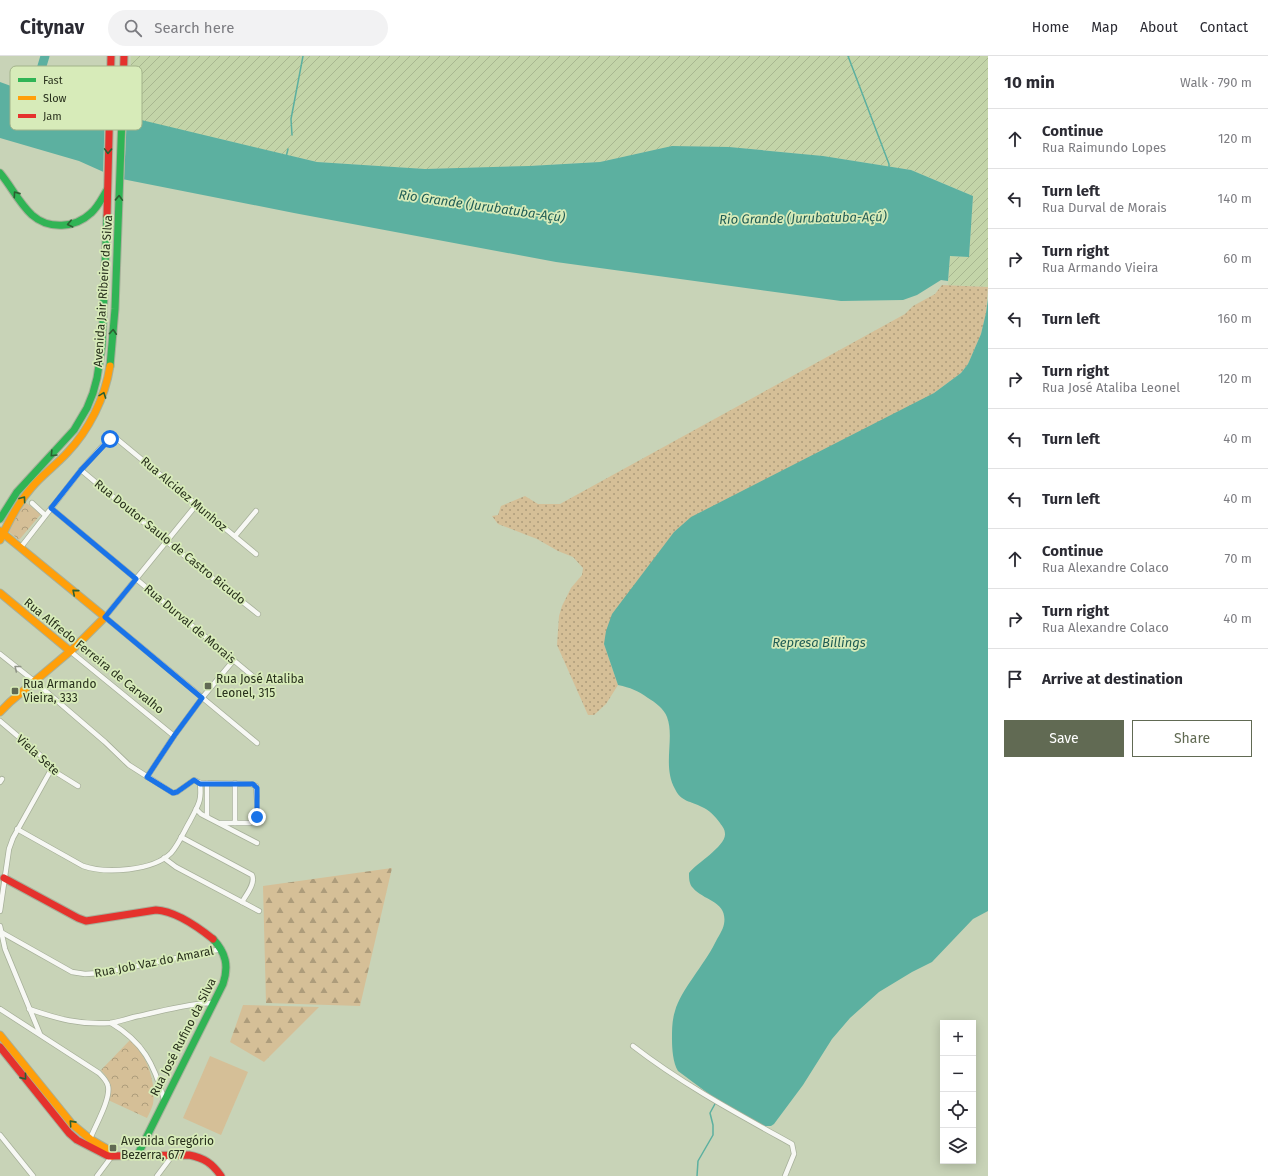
<!DOCTYPE html>
<html lang="en">
<head>
<meta charset="utf-8">
<style>
	:root { --surface:#fff; --page:#f2f2f3; --text:#2b2b33; --muted:#7c7c81; --line:#e1e1e2; --accent:#616a53 }
	body { margin:0; font-family:"Fira Sans",sans-serif; background:var(--page); color:var(--text) }
	.controls { position:absolute; right:12px; bottom:12px; display:grid; overflow:hidden; border-radius:0px; box-shadow:0 2px 10px #0003 }
	.controls button { width:36px; height:36px; display:grid; place-items:center; padding:0; border:0; border-bottom:1px solid var(--line); background:var(--surface); color:var(--text); font:20px sans-serif }
	.stop { position:absolute; width:12px; height:12px; margin:-9px; border:3px solid #1a73e8; border-radius:50%; background:#fff }
	.stop.end { background:#1a73e8; border-color:#fff; box-shadow:0 1px 4px #0008 }
	.list { margin:0; padding:0; list-style:none }
	h2 { display:flex; justify-content:space-between; align-items:center; height:52px; margin:0; padding:0 16px; font-size:17px }
	h2 small { font-size:13px; font-weight:400; color:var(--muted) }
	.list li { display:grid; grid-template-columns:26px 1fr auto; gap:12px; align-items:center; box-sizing:border-box; height:60px; padding:0 16px; border-top:1px solid var(--line) }
	.list b { display:block; font-size:15px; white-space:nowrap }
	.list p { margin:0; font-size:13px; white-space:nowrap; color:var(--muted) }
	.list em { font-size:13px; font-style:normal; color:var(--muted) }
	.actions { display:flex; gap:8px; padding:12px 16px }
	.actions a { flex:1; padding:9px 0; border:1px solid var(--accent); border-radius:0px; text-align:center; font-size:14px; color:var(--accent) }
	.actions .main { background:var(--accent); color:#fff }
	.icon { flex:none; width:22px; height:22px; fill:none; stroke:currentColor; stroke-width:2; stroke-linecap:round; stroke-linejoin:round }
	.map { position:relative; flex:none; width:988px; height:1120px; overflow:hidden }
	header { display:flex; align-items:center; gap:24px; box-sizing:border-box; height:56px; padding:0 20px; background:var(--surface); border-bottom:1px solid var(--line) }
	header strong { font-size:19px }
	nav { display:flex; gap:22px; margin-inline-start:auto; font-size:14px }
	.search { width:280px; height:36px; background:var(--page); display:flex; align-items:center; gap:10px; box-sizing:border-box; padding:0 14px; border-radius:22px; color:var(--muted); font-size:15px }
	main { display:flex }
	aside { flex:1; background:var(--surface) }
	.map>svg:first-child { display:block }
</style>
</head>
<body>
<header>
<strong>Citynav</strong>
<div class="search"><svg class="icon" aria-label="search" viewBox="0 0 24 24"><circle cx="10" cy="10" r="6"/><path d="M15 15l6 6"/></svg>Search here</div>
<nav><a>Home</a><a>Map</a><a>About</a><a>Contact</a></nav>
</header>
<main>
<div class="map">
<svg width="988" height="1120" viewBox="0 0 988 1120">
	<defs>
		<pattern id="industrial-furrows" width="10" height="10" patternUnits="userSpaceOnUse"><rect width="10" height="10" fill="#c3d4a8"/><path d="M-1 1l2-2M0 10L10 0M9 11l2-2" fill="none" stroke="#a8b690"/></pattern>
		<pattern id="grass-dots" width="8" height="8" patternUnits="userSpaceOnUse"><rect width="8" height="8" fill="#d5bf97"/><path d="M2 2h.1M6 6h.1" fill="none" stroke="#ad9c7b" stroke-width="1.8" stroke-linecap="round"/></pattern>
		<pattern id="forest-firs" width="22" height="20" patternUnits="userSpaceOnUse"><rect width="22" height="20" fill="#d5bf97"/><path d="M5 1l3.5 6h-7zM16 11l3.5 6h-7z" fill="#ad9c7b"/></pattern>
		<pattern id="park-crowns" width="20" height="18" patternUnits="userSpaceOnUse"><rect width="20" height="18" fill="#d5bf97"/><path d="M2 6a3 3 0 1 1 6 0M12 15a3 3 0 1 1 6 0" fill="none" stroke="#ad9c7b"/></pattern>
	</defs>
	<rect width="100%" height="100%" fill="#c8d3b7"/>
	<path fill="url(#industrial-furrows)" d="M 131,0 L 988,0 L 988,243 L 988,231 L 948,229 L 950,200 L 969,201 L 973,140 L 911,114 L 823,100 L 729,91 L 673,90 L 600,106 L 529,110 L 425,113 L 317,106 L 130,62 Z"/>
	<path fill="url(#grass-dots)" d="M 942,229 L 988,231 L 986,257 L 981,278 L 968,308 L 961,317 L 934,337 L 604,588 L 618,629 L 606,648 L 594,659 L 588,659 L 557,589 L 559,560 L 562,550 L 571,532 L 582,519 L 583,512 L 573,501 L 558,495 L 537,483 L 498,468 L 492,460 L 498,459 L 501,450 L 525,440 L 538,448 L 560,448 L 905,258 L 913,250 L 935,238 Z"/>
	<g fill="url(#forest-firs)">
		<path d="M 392,812 L 360,950 L 266,947 L 263,830 Z"/>
		<path d="M 243,949 L 319,951 L 264,1006 L 230,986 Z"/>
	</g>
	<g fill="url(#park-crowns)">
		<path d="M 25,446 L 41,458 L 19,484 L 8,475 Z"/>
		<path d="M 130,984 C 146,996 157,1028 153,1048 C 152,1052 149,1058 147,1062 L 108,1044 C 114,1032 109,1023 101,1014 Z"/>
	</g>
	<path fill="#d5bf97" d="M 210,1000 L 248,1016 L 221,1079 L 183,1062 Z"/>
	<g fill="#5cb0a0">
		<path d="M 0,26 L 33,38 L 317,106 L 425,113 L 529,110 L 600,106 L 672,90 L 729,91 L 823,100 L 911,114 L 973,140 L 969,201 L 950,200 L 948,225 L 941,224 L 917,239 L 903,244 L 841,245 L 556,206 L 294,157 L 117,122 L 79,105 L 0,82 Z"/>
		<path d="M 988,243 L 988,855 L 973,863 L 932,906 L 912,916 L 879,936 L 850,962 L 832,983 L 803,1029 L 774,1068 L 771,1070 L 765,1070 L 717,1044 L 678,1015 C 673,1007 672,993 672,983 C 672,974 672,964 675,955 C 681,934 704,909 715,887 C 718,881 723,874 724,868 C 728,845 704,845 693,832 C 689,828 689,822 689,817 C 696,808 726,790 725,778 C 725,773 722,770 720,767 C 715,760 709,754 702,751 C 691,745 681,746 675,733 C 662,710 675,682 667,661 C 664,653 655,646 648,642 C 637,634 631,632 618,629 L 604,588 L 606,575 L 612,558 L 674,476 L 691,461 L 934,337 L 961,317 L 968,308 L 981,278 L 986,257 Z"/>
	</g>
	<path fill="#c8d3b7" d="M 105,54 L 127,59 L 124,125 L 116,124 L 103,118 Z"/>
	<g fill="none" stroke-linecap="round" stroke-linejoin="round">
		<g stroke="#5cb0a0" stroke-width="1.5">
			<path d="M 848,0 L 889,108 L 889,112"/>
			<path d="M 292,79 L 291,63 L 303,0"/>
			<path d="M 286,101 L 288,93"/>
			<path d="M 697,1120 L 698,1105 L 713,1079 L 713,1069 L 710,1057 L 716,1046"/>
		</g>
		<path stroke="#5cb0a0" stroke-width="9" d="M 30,50 L 45,0"/>
		<g stroke="#a7b09a" stroke-width="6">
			<g id="street">
				<path d="M 81,414 L 167,486 L 258,558"/>
				<path d="M 32,447 L 45,459"/>
				<path d="M 197,448 L 105,561 L 257,687"/>
				<path d="M 51,452 L 255,622"/>
				<path d="M 235,480 L 256,455"/>
				<path d="M 21,491 L 81,414 L 107,385 L 113,382 L 117,383 L 256,498"/>
				<path d="M 70,595 L 174,680"/>
				<path d="M 0,598 L 34,625 L 105,686 L 129,709 L 173,737 L 177,736 L 194,724 L 200,727"/>
				<path d="M 0,665 L 40,699 L 57,717 L 78,730"/>
				<path d="M 147,721 L 174,680 L 202,642 L 233,605"/>
				<path d="M 0,726 L 2,723"/>
				<path d="M 200,727 L 251,728 L 256,730 L 257,744 L 257,761 L 256,764 L 250,767 L 220,767"/>
				<path d="M 235,727 L 235,767"/>
				<path d="M 196,753 L 201,758 L 257,787"/>
				<path d="M 207,760 L 207,727"/>
				<path d="M 17,773 L 83,810 C 106,818 153,815 171,797 C 179,788 184,775 190,765 C 198,749 202,746 200,727"/>
				<path d="M 181,781 L 194,788 L 252,819 C 256,827 246,839 242,846"/>
				<path d="M 164,802 L 176,811 L 259,855"/>
				<path d="M 0,855 L 9,793 L 13,782 L 52,712"/>
				<path d="M 0,870 L 5,893 L 40,978"/>
				<path d="M 1,876 L 72,916 L 85,918 L 101,917 L 222,893"/>
				<path d="M 0,953 L 99,1017 C 103,1021 107,1025 108,1030 C 111,1043 95,1070 90,1083"/>
				<path d="M 29,953 C 58,963 80,969 110,967 C 118,966 127,963 134,961 C 159,956 188,947 213,947"/>
				<path d="M 111,967 C 143,986 154,1008 164,1043"/>
				<path d="M 633,990 C 682,1028 738,1058 792,1088 L 794,1098 L 785,1120"/>
				<path d="M 0,1079 L 33,1120"/>
				<path d="M 97,1120 L 112,1100"/>
				<path d="M 157,1120 L 172,1100"/>
			</g>
		</g>
		<g stroke="#a7b09a" stroke-width="9">
			<g id="fast">
				<path d="M 0,117 C 11,130 19,147 32,159 C 49,174 75,172 91,157 C 98,151 102,142 107,134"/>
				<path d="M 110,310 L 115,253 L 122,60"/>
				<path d="M 0,463 L 17,436 L 74,374 L 87,352 L 93,337 L 97,322 L 102,290 L 107,160"/>
				<path d="M 137,1100 L 223,928 C 229,910 226,897 213,883"/>
			</g>
		</g>
		<g stroke="#a7b09a" stroke-width="9">
			<g id="slow">
				<path d="M 0,475 L 105,561 L 74,592 L 10,646 L 0,656"/>
				<path d="M 0,484 C 9,465 18,447 32,431 C 42,419 56,409 67,397 C 89,374 105,342 110,310"/>
				<path d="M 0,537 L 70,595"/>
				<path d="M 0,979 L 72,1068 L 90,1083 L 109,1094 L 112,1100"/>
			</g>
		</g>
		<g stroke="#a7b09a" stroke-width="9">
			<g id="jam">
				<path d="M 122,60 L 124,0"/>
				<path d="M 107,160 L 111,0"/>
				<path d="M 4,822 L 78,862 L 86,865 L 156,854 C 175,855 198,871 213,883"/>
				<path d="M 0,991 L 69,1077 L 77,1084 L 108,1100 L 189,1099 C 204,1102 212,1107 221,1120"/>
			</g>
		</g>
		<use href="#street" stroke="#f7f8f4" stroke-width="4.5"/>
		<use href="#fast" stroke="#30b455" stroke-width="7"/>
		<use href="#slow" stroke="#ff9f0a" stroke-width="7"/>
		<use href="#jam" stroke="#e5322d" stroke-width="7"/>
	</g>
	<defs><path id="oneway-chevron" d="M-2-3.5L2.5 0L-2 3.5" fill="none" stroke-width="1.6" stroke-linecap="round" stroke-linejoin="round"/></defs>
	<g stroke="#2b5f31">
		<use href="#oneway-chevron" transform="translate(108 95) rotate(92)"/>
		<use href="#oneway-chevron" transform="translate(16 138) rotate(-125)"/>
		<use href="#oneway-chevron" transform="translate(119 142) rotate(-88)"/>
		<use href="#oneway-chevron" transform="translate(70 168) rotate(167)"/>
		<use href="#oneway-chevron" transform="translate(113 276) rotate(-86)"/>
		<use href="#oneway-chevron" transform="translate(103 339) rotate(-70)"/>
		<use href="#oneway-chevron" transform="translate(53 398) rotate(134)"/>
		<use href="#oneway-chevron" transform="translate(23 443) rotate(-54)"/>
		<use href="#oneway-chevron" transform="translate(75 536) rotate(-140)"/>
		<use href="#oneway-chevron" transform="translate(24 1021) rotate(51)"/>
		<use href="#oneway-chevron" transform="translate(72 1067) rotate(-132)"/>
	</g>
	<use stroke="#909488" href="#oneway-chevron" transform="translate(17 612) rotate(-141)"/>
	<g fill="none" stroke-linecap="round" stroke-linejoin="round">
		<path stroke="#1a73e8" stroke-width="5" d="M 110,383 L 81,414 L 51,452 L 136,523 L 105,561 L 202,642 L 174,680 L 147,721 L 173,737 L 177,736 L 194,724 L 200,728 L 253,728 L 257,732 L 257,761"/>
	</g>
	<g fill="#616a53" stroke="#d7ebb9" stroke-width="1.5">
		<rect x="204" y="626" width="8" height="8" rx="2"/>
		<rect x="11" y="631" width="8" height="8" rx="2"/>
		<rect x="109" y="1088" width="8" height="8" rx="2"/>
	</g>
	<g text-anchor="middle" dominant-baseline="central" stroke-width="3.5" stroke-linejoin="round" paint-order="stroke">
		<g font-size="12" fill="#29311d" stroke="#d7ebb9">
			<text transform="translate(103 235) rotate(-86)">Avenida Jair Ribeiro da Silva</text>
			<text transform="translate(184 438) rotate(40)">Rua Alcidez Munhoz</text>
			<text transform="translate(170 486) rotate(39)">Rua Doutor Saulo de Castro Bicudo</text>
			<text transform="translate(190 568) rotate(40)">Rua Durval de Morais</text>
			<text transform="translate(94 600) rotate(39)">Rua Alfredo Ferreira de Carvalho</text>
			<text transform="translate(38 699) rotate(42)">Viela Sete</text>
			<text transform="translate(154 906) rotate(-11)">Rua Job Vaz do Amaral</text>
			<text transform="translate(183 981) rotate(-63)">Rua José Rufino da Silva</text>
		</g>
		<g font-size="12" fill="#29311d" stroke="#d7ebb9" text-anchor="start">
			<text x="216" y="623">Rua José Ataliba<tspan x="216" dy="14">Leonel, 315</tspan></text>
			<text x="23" y="628">Rua Armando<tspan x="23" dy="14">Vieira, 333</tspan></text>
			<text x="121" y="1085">Avenida Gregório<tspan x="121" dy="14">Bezerra, 677</tspan></text>
		</g>
		<g font-size="13" font-style="italic" fill="#1e5b54" stroke="#d7ebb9">
			<text transform="translate(482 150) rotate(8)">Rio Grande (Jurubatuba-Açú)</text>
			<text transform="translate(803 162) rotate(-1)">Rio Grande (Jurubatuba-Açú)</text>
			<text x="819" y="586">Represa Billings</text>
		</g>
	</g>
	<rect x="10" y="10" width="132" height="64" rx="6" fill="#d7ebb9" stroke="#a3b38a" stroke-width="1"/>
	<rect x="18" y="22" width="18" height="4" fill="#30b455"/>
	<rect x="18" y="40" width="18" height="4" fill="#ff9f0a"/>
	<rect x="18" y="58" width="18" height="4" fill="#e5322d"/>
	<g font-size="11" fill="#29311d">
		<text x="43" y="28">Fast</text>
		<text x="43" y="46">Slow</text>
		<text x="43" y="64">Jam</text>
	</g>
</svg>
<div class="controls">
<button>+</button>
<button>−</button>
<button><svg class="icon" aria-label="locate" viewBox="0 0 24 24"><circle cx="12" cy="12" r="6"/><path d="M12 2v4M12 18v4M2 12h4M18 12h4"/></svg></button>
<button><svg class="icon" aria-label="layers" viewBox="0 0 24 24"><path d="M12 4l9 5-9 5-9-5zM3 14l9 5 9-5"/></svg></button>
</div>
<div class="stop" style="left:110px;top:383px"></div>
<div class="stop end" style="left:257px;top:761px"></div>
</div>
<aside>
<h2>10 min<small>Walk · 790 m</small></h2>
<ul class="list">
<li><svg class="icon" aria-label="ahead" viewBox="0 0 24 24"><path d="M12 20V5M6 11l6-6 6 6"/></svg><div><b>Continue</b><p>Rua Raimundo Lopes</p></div><em>120 m</em></li>
<li><svg class="icon" aria-label="left" viewBox="0 0 24 24"><path d="M17 20v-9H6M10 6l-5 5 5 5"/></svg><div><b>Turn left</b><p>Rua Durval de Morais</p></div><em>140 m</em></li>
<li><svg class="icon" aria-label="right" viewBox="0 0 24 24"><path d="M7 20v-9h11M14 6l5 5-5 5"/></svg><div><b>Turn right</b><p>Rua Armando Vieira</p></div><em>60 m</em></li>
<li><svg class="icon" aria-label="left" viewBox="0 0 24 24"><path d="M17 20v-9H6M10 6l-5 5 5 5"/></svg><div><b>Turn left</b></div><em>160 m</em></li>
<li><svg class="icon" aria-label="right" viewBox="0 0 24 24"><path d="M7 20v-9h11M14 6l5 5-5 5"/></svg><div><b>Turn right</b><p>Rua José Ataliba Leonel</p></div><em>120 m</em></li>
<li><svg class="icon" aria-label="left" viewBox="0 0 24 24"><path d="M17 20v-9H6M10 6l-5 5 5 5"/></svg><div><b>Turn left</b></div><em>40 m</em></li>
<li><svg class="icon" aria-label="left" viewBox="0 0 24 24"><path d="M17 20v-9H6M10 6l-5 5 5 5"/></svg><div><b>Turn left</b></div><em>40 m</em></li>
<li><svg class="icon" aria-label="ahead" viewBox="0 0 24 24"><path d="M12 20V5M6 11l6-6 6 6"/></svg><div><b>Continue</b><p>Rua Alexandre Colaco</p></div><em>70 m</em></li>
<li><svg class="icon" aria-label="right" viewBox="0 0 24 24"><path d="M7 20v-9h11M14 6l5 5-5 5"/></svg><div><b>Turn right</b><p>Rua Alexandre Colaco</p></div><em>40 m</em></li>
<li><svg class="icon" aria-label="arrive" viewBox="0 0 24 24"><path d="M6 21V4h12l-3 4 3 4H6"/></svg><div><b>Arrive at destination</b></div></li>
</ul>
<div class="actions"><a class="main">Save</a><a>Share</a></div>
</aside>
</main>
</body>
</html>
